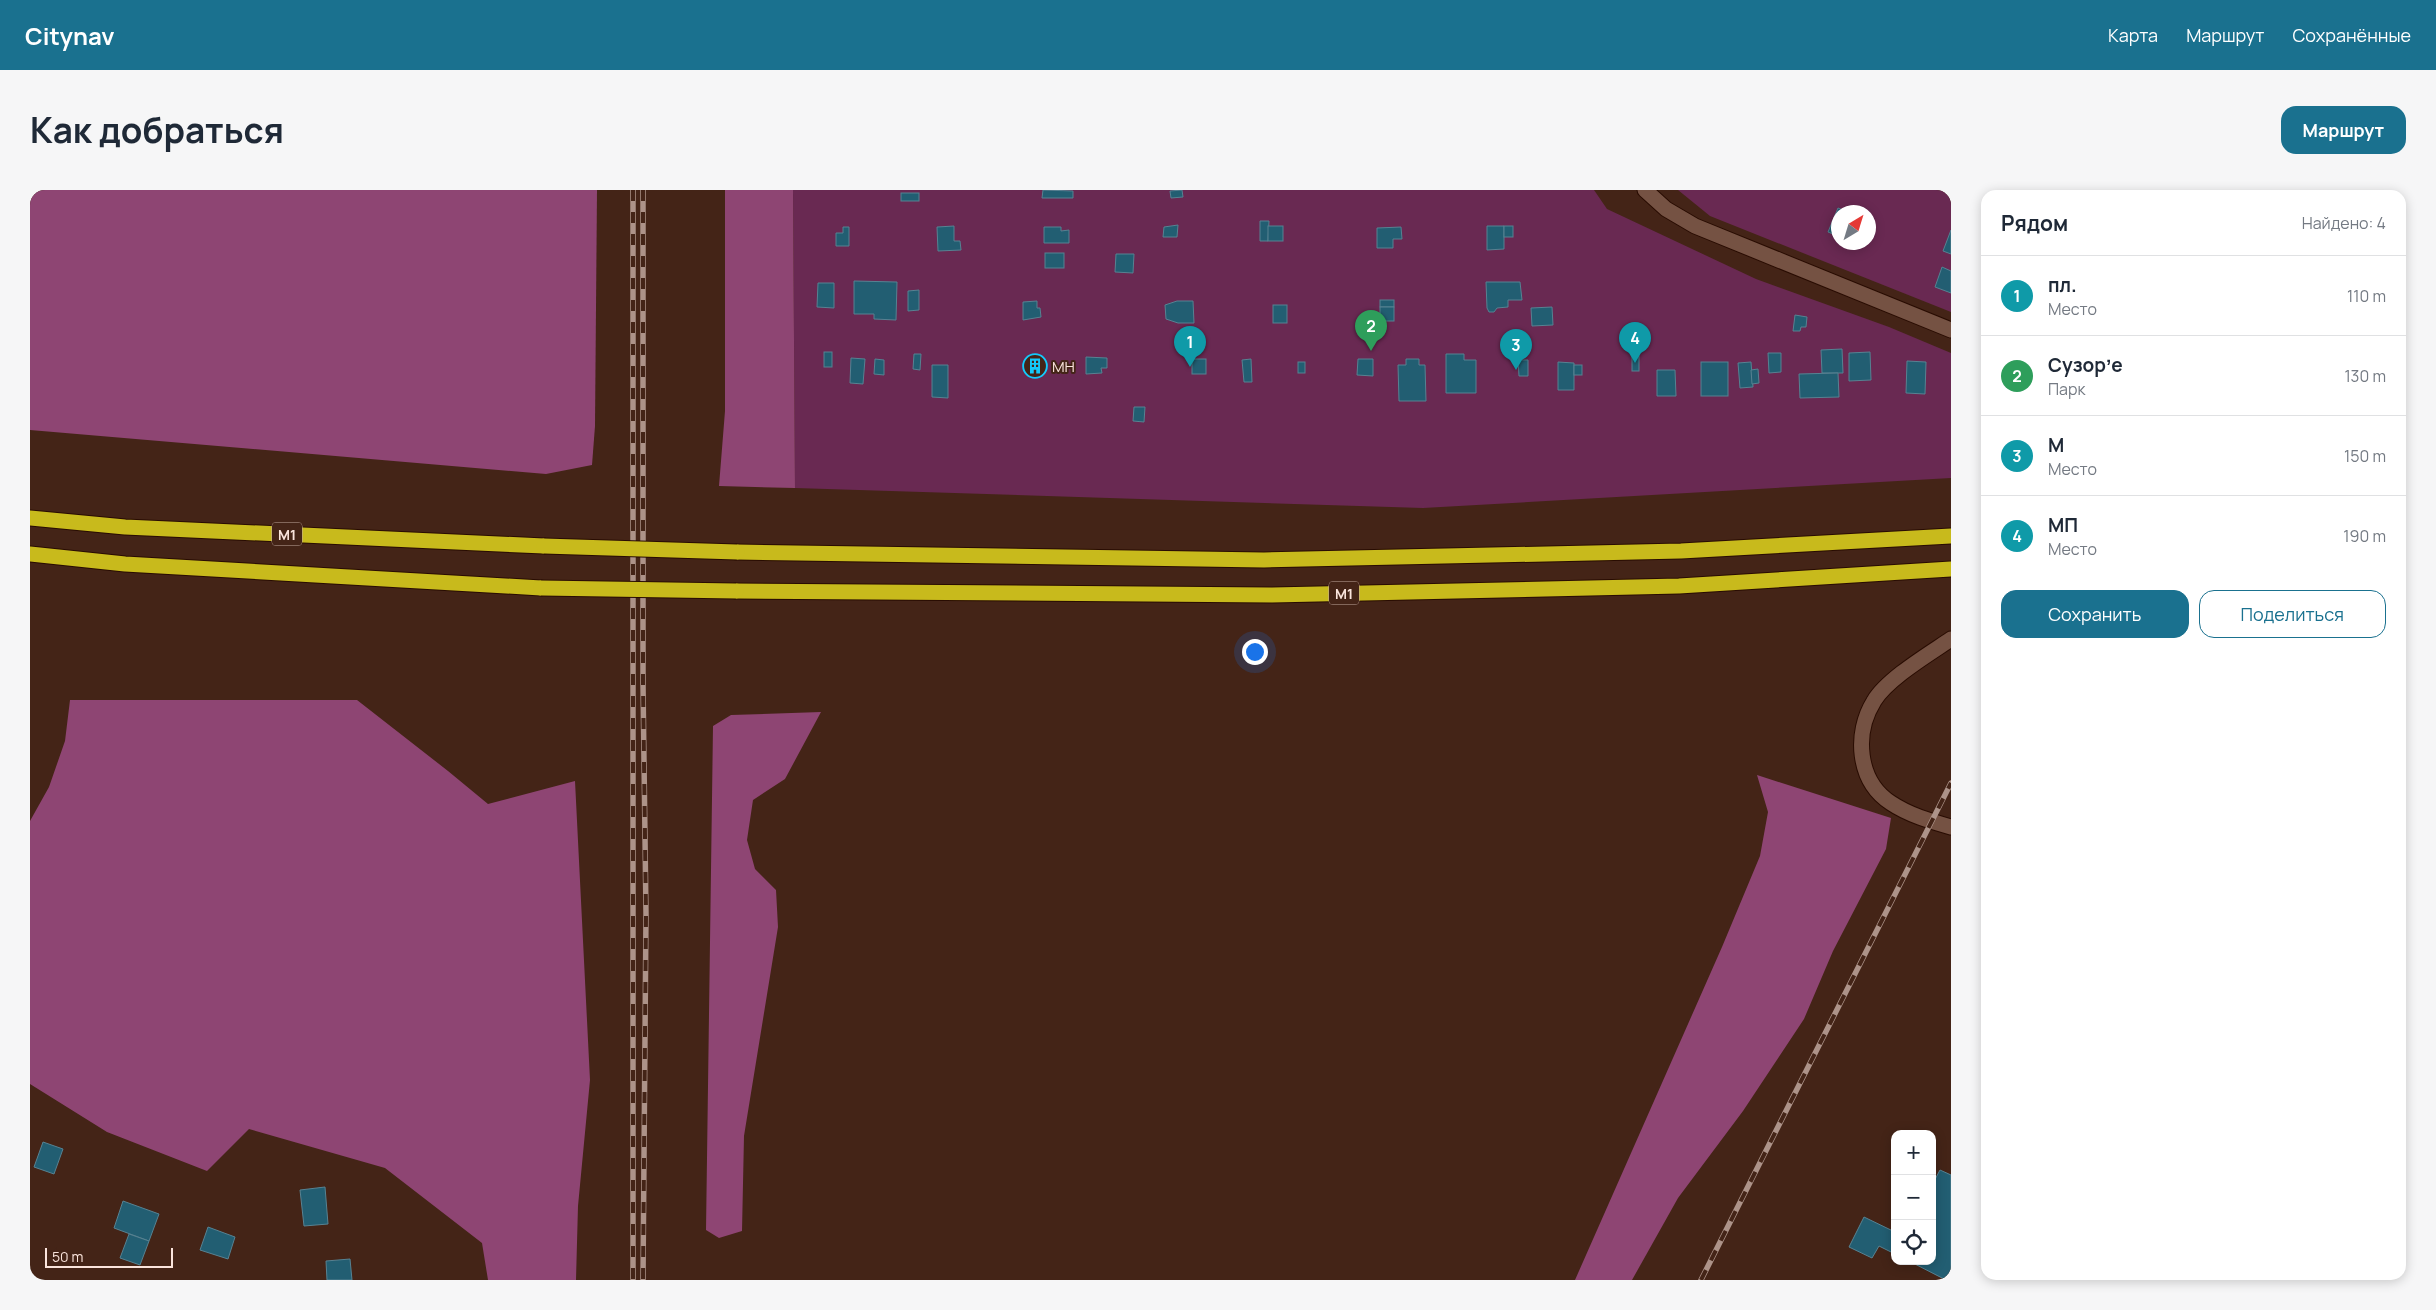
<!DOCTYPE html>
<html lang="ru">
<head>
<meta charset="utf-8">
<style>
	:root { --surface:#fff; --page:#f6f6f7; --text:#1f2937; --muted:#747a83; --line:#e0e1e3; --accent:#1a718f }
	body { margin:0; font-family:Manrope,sans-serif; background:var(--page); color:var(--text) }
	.controls { position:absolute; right:15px; bottom:15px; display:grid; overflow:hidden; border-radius:10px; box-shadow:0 2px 12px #0003 }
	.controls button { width:45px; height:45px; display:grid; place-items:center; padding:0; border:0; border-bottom:1px solid var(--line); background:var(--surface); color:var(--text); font:25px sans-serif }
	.compass { position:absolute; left:1801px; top:15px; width:45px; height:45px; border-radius:50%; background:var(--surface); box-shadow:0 2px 12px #0003; rotate:38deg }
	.scale { position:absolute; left:15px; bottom:12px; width:128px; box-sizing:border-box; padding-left:5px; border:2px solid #fae4dc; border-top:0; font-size:14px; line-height:18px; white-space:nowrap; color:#fae4dc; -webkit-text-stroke:4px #442417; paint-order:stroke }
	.you { position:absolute; left:1224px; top:461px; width:18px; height:18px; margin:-12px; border:4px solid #fff; border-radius:50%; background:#1a73e8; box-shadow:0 0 0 8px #1a73e833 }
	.badge { display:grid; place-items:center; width:32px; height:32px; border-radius:50%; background:var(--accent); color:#fff; font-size:16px; font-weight:700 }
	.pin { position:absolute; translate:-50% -41px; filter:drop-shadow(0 1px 2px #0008) }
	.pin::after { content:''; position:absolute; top:26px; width:18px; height:15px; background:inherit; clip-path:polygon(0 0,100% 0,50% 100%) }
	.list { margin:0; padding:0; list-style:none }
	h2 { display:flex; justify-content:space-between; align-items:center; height:65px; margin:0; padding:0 20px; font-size:21px }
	h2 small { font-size:16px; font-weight:400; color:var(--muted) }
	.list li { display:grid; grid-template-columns:32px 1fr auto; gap:15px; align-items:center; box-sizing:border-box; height:80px; padding:0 20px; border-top:1px solid var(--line) }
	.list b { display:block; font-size:19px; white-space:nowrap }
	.list p { margin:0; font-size:16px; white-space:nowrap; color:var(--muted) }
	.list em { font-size:16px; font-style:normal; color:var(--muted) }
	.actions { display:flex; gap:10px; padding:15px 20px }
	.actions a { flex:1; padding:11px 0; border:1px solid var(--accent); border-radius:15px; text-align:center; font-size:18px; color:var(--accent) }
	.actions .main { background:var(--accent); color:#fff }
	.icon { flex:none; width:28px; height:28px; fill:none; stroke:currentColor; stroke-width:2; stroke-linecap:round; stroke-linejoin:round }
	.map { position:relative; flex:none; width:1921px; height:1090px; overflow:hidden; border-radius:15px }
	header { display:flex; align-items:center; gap:30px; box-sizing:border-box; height:70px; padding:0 25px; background:var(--accent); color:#fff }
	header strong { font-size:24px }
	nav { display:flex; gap:28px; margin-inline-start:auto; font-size:18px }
	.intro { display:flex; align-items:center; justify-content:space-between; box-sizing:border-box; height:120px; padding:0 30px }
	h1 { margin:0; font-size:35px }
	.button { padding:12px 22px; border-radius:15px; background:var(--accent); color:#fff; font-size:18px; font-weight:700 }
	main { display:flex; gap:30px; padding:0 30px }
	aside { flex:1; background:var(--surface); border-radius:15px; box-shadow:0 2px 12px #0003 }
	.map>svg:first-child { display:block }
</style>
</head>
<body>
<header>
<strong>Citynav</strong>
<nav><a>Карта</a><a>Маршрут</a><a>Сохранённые</a></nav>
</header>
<div class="intro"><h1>Как добраться</h1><a class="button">Маршрут</a></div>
<main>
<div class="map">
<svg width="1921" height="1090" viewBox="0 0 1921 1090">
	<rect width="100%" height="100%" fill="#442417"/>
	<g fill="#692952" fill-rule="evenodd">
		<path d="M 763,0 L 1564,0 L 1577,19 L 1726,89 L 1859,137 L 1921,163 L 1921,288 L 1393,318 L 765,298 Z"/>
		<path d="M 1648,0 L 1921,0 L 1921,122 L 1680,26 ZM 1808,22 L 1838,22 L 1838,52 L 1808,52 Z"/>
	</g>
	<g fill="#8e4573">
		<path d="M 0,0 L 567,0 L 565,236 L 562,275 L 516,284 L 0,240 Z"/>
		<path d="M 695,0 L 763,0 L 765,298 L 689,296 L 695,221 Z"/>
		<path d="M 40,510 L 327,510 L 418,581 L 458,614 L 545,591 L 560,890 L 548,1016 L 546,1090 L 458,1090 L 452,1053 L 355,978 L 219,939 L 177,981 L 77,942 L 0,894 L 0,631 L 19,597 L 35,551 Z"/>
		<path d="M 791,522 L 755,589 L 723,610 L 717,650 L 725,679 L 746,700 L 748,737 L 714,946 L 712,1041 L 689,1048 L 676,1040 L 683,536 L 701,525 Z"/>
		<path d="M 1727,585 L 1861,628 L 1856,659 L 1803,761 L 1774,829 L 1713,921 L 1648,1008 L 1602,1090 L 1545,1090 L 1692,757 L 1730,666 L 1738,622 Z"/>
	</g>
	<g fill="#225e72" stroke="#578292">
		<path d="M 1013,0 L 1043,1 L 1043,8 L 1012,8 Z"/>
		<path d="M 1152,0 L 1153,7 L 1141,8 L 1140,1 Z"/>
		<rect x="871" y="3" width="18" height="8"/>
		<path d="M 1808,18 L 1818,22 L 1808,22 L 1808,46 L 1798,42 Z"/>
		<path d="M 1230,31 L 1239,31 L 1238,51 L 1230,51 Z"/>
		<path d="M 1148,35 L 1147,47 L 1133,47 L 1134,37 Z"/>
		<path d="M 924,36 L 924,51 L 930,51 L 931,60 L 908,61 L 907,37 Z"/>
		<rect x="1238" y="36" width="15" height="15"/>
		<path d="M 1457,36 L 1474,36 L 1474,59 L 1457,60 Z"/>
		<rect x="1474" y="36" width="9" height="11"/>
		<path d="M 813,37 L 819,37 L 819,56 L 806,56 L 806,43 L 813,43 Z"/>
		<path d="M 1014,37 L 1031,37 L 1031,41 L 1039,40 L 1039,53 L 1014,53 Z"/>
		<path d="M 1371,37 L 1372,49 L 1363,49 L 1363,58 L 1347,58 L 1347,38 Z"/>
		<path d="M 1921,40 L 1921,64 L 1913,61 Z"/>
		<rect x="1015" y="63" width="19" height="15"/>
		<path d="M 1086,64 L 1104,64 L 1103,83 L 1085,82 Z"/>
		<path d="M 1912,77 L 1921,81 L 1921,103 L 1905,97 Z"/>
		<path d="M 824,91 L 867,92 L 866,130 L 844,129 L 844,124 L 824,124 Z"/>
		<path d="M 1456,92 L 1490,92 L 1492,110 L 1478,110 L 1478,117 L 1467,118 L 1464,122 L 1459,122 L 1457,118 Z"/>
		<path d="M 788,93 L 804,93 L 804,118 L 787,117 Z"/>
		<path d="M 889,100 L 889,120 L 878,121 L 878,101 Z"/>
		<rect x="1350" y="110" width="14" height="7"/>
		<path d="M 1007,111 L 1007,118 L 1010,118 L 1011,127 L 993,130 L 993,112 Z"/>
		<path d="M 1147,111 L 1163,111 L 1164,133 L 1148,133 L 1136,129 L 1135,115 Z"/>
		<rect x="1243" y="115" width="14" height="18"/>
		<rect x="1350" y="117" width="14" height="14"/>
		<path d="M 1522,117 L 1523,135 L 1502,136 L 1501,118 Z"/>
		<path d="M 1765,125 L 1777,127 L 1776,137 L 1771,137 L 1770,141 L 1763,141 Z"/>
		<path d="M 1812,159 L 1813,183 L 1792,183 L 1791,160 Z"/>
		<rect x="794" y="162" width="8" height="15"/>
		<path d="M 1840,162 L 1841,190 L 1819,191 L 1819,163 Z"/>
		<path d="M 1738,163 L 1751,163 L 1751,182 L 1739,183 Z"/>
		<path d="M 884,164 L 891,164 L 890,180 L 883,179 Z"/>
		<path d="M 1416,164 L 1434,164 L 1434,170 L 1446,170 L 1446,203 L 1416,203 Z"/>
		<rect x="1602" y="166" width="7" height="15"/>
		<rect x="1002" y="167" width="7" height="17"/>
		<path d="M 1056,167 L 1077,168 L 1077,178 L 1071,178 L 1072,183 L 1056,184 Z"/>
		<path d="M 821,168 L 835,169 L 833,194 L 820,193 Z"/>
		<path d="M 845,169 L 854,170 L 854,185 L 844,184 Z"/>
		<rect x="1162" y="169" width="14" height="15"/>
		<path d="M 1221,169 L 1222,192 L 1214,192 L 1212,170 Z"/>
		<path d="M 1328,169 L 1343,169 L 1343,186 L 1327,185 Z"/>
		<path d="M 1376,169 L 1389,169 L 1389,175 L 1395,175 L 1396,211 L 1369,211 L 1368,175 L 1376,175 Z"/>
		<path d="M 1488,170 L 1498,170 L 1498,186 L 1489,186 Z"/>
		<path d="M 1877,171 L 1896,172 L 1895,204 L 1876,203 Z"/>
		<rect x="1268" y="172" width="7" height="11"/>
		<path d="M 1528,172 L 1544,173 L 1544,200 L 1528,200 Z"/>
		<rect x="1671" y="172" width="27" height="34"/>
		<path d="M 1721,172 L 1723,197 L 1710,198 L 1708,173 Z"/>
		<path d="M 902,175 L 918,175 L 918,208 L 902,207 Z"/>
		<rect x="1544" y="175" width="8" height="10"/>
		<path d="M 1728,179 L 1729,193 L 1722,194 L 1721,180 Z"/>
		<path d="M 1627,180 L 1645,180 L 1646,206 L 1627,206 Z"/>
		<path d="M 1808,183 L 1809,207 L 1770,208 L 1769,184 Z"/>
		<path d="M 1104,217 L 1115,217 L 1114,232 L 1103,231 Z"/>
		<path d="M 13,952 L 33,959 L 24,984 L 4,977 Z"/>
		<path d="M 1910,980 L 1921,985 L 1921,1090 L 1916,1090 L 1879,1071 L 1902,1071 L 1902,995 Z"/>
		<path d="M 295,997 L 298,1034 L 274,1036 L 270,1000 Z"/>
		<path d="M 93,1011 L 129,1024 L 119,1051 L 84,1038 Z"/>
		<path d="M 1834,1027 L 1865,1042 L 1865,1064 L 1849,1056 L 1842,1068 L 1819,1057 Z"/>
		<path d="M 178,1037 L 205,1047 L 198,1069 L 170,1060 Z"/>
		<path d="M 99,1044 L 119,1051 L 110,1075 L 90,1068 Z"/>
		<path d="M 320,1069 L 322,1090 L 297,1090 L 296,1071 Z"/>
	</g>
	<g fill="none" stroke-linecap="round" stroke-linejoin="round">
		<g stroke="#290c02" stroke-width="17">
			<g id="minor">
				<path d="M 1615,0 L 1636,19 L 1665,36 L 1921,140"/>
				<path d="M 1921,449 C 1899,464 1857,489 1844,511 C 1824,543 1827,591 1861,613 C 1879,625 1900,631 1921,637"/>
			</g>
		</g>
		<g stroke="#290c02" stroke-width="17">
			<g id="highway">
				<path d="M 0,328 L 95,337 L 514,356"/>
				<path d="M 707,362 L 1234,370 L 1651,361 L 1921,346"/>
				<path d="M 0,364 L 95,374 L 511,398"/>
				<path d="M 706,401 L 1242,405 L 1649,396 L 1921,379"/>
			</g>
		</g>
		<use href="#minor" stroke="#755243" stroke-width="15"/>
		<use href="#highway" stroke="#c8ba1c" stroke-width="15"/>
		<g stroke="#ad9389" stroke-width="5.5">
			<g id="rail">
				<path d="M 603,0 L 603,1090"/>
				<path d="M 613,0 L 613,494 L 616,724 L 613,1090"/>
				<path d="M 1671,1090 L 1921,593"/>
			</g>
		</g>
		<use href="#rail" stroke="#442417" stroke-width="4" stroke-dasharray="11" stroke-linecap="butt"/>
		<g stroke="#290c02" stroke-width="17" stroke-linecap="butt">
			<g id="highway-bridge">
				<path d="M 514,356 L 707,362"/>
				<path d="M 511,398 L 706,401"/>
			</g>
		</g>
		<use href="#highway-bridge" stroke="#c8ba1c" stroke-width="15"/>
	</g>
	<defs>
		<g id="building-ring" transform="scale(1.25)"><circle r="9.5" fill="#442417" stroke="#13cafb" stroke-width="1.5"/><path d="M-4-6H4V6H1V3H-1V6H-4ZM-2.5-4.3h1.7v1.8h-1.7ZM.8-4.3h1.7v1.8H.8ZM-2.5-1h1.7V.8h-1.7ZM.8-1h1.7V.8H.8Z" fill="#13cafb"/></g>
	</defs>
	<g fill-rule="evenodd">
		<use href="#building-ring" x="1005" y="176"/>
	</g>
	<g text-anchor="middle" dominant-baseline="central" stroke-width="4" stroke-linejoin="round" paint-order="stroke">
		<g fill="#442417" stroke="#c3aaa1" stroke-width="1">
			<rect x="242" y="332.5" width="30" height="23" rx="4"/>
			<rect x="1299" y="391.5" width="30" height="23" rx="4"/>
		</g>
		<g font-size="14" font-weight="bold" fill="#fae4dc">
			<text x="257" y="344">М1</text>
			<text x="1314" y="403">М1</text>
		</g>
		<g font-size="15" fill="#fae4dc" stroke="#442417" text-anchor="start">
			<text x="1022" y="176">МН</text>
		</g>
	</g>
</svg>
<div class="controls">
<button>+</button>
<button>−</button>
<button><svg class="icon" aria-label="locate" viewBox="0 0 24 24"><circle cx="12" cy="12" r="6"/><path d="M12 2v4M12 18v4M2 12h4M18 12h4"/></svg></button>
</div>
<svg class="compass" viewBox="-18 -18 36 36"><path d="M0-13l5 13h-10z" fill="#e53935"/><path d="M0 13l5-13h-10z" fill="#747a83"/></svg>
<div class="scale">50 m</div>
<div class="you"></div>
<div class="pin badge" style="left:1160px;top:177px;background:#0f9aa8">1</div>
<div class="pin badge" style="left:1341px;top:161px;background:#2e9e5b">2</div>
<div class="pin badge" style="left:1486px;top:180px;background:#0f9aa8">3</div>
<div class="pin badge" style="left:1605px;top:173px;background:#0f9aa8">4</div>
</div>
<aside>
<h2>Рядом<small>Найдено: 4</small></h2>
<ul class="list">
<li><span class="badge" style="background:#0f9aa8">1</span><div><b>пл.</b><p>Место</p></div><em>110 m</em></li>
<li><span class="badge" style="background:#2e9e5b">2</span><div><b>Сузорʼе</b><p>Парк</p></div><em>130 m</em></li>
<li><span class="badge" style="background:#0f9aa8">3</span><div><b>М</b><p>Место</p></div><em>150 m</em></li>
<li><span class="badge" style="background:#0f9aa8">4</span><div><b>МП</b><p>Место</p></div><em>190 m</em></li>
</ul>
<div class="actions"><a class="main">Сохранить</a><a>Поделиться</a></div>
</aside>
</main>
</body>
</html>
